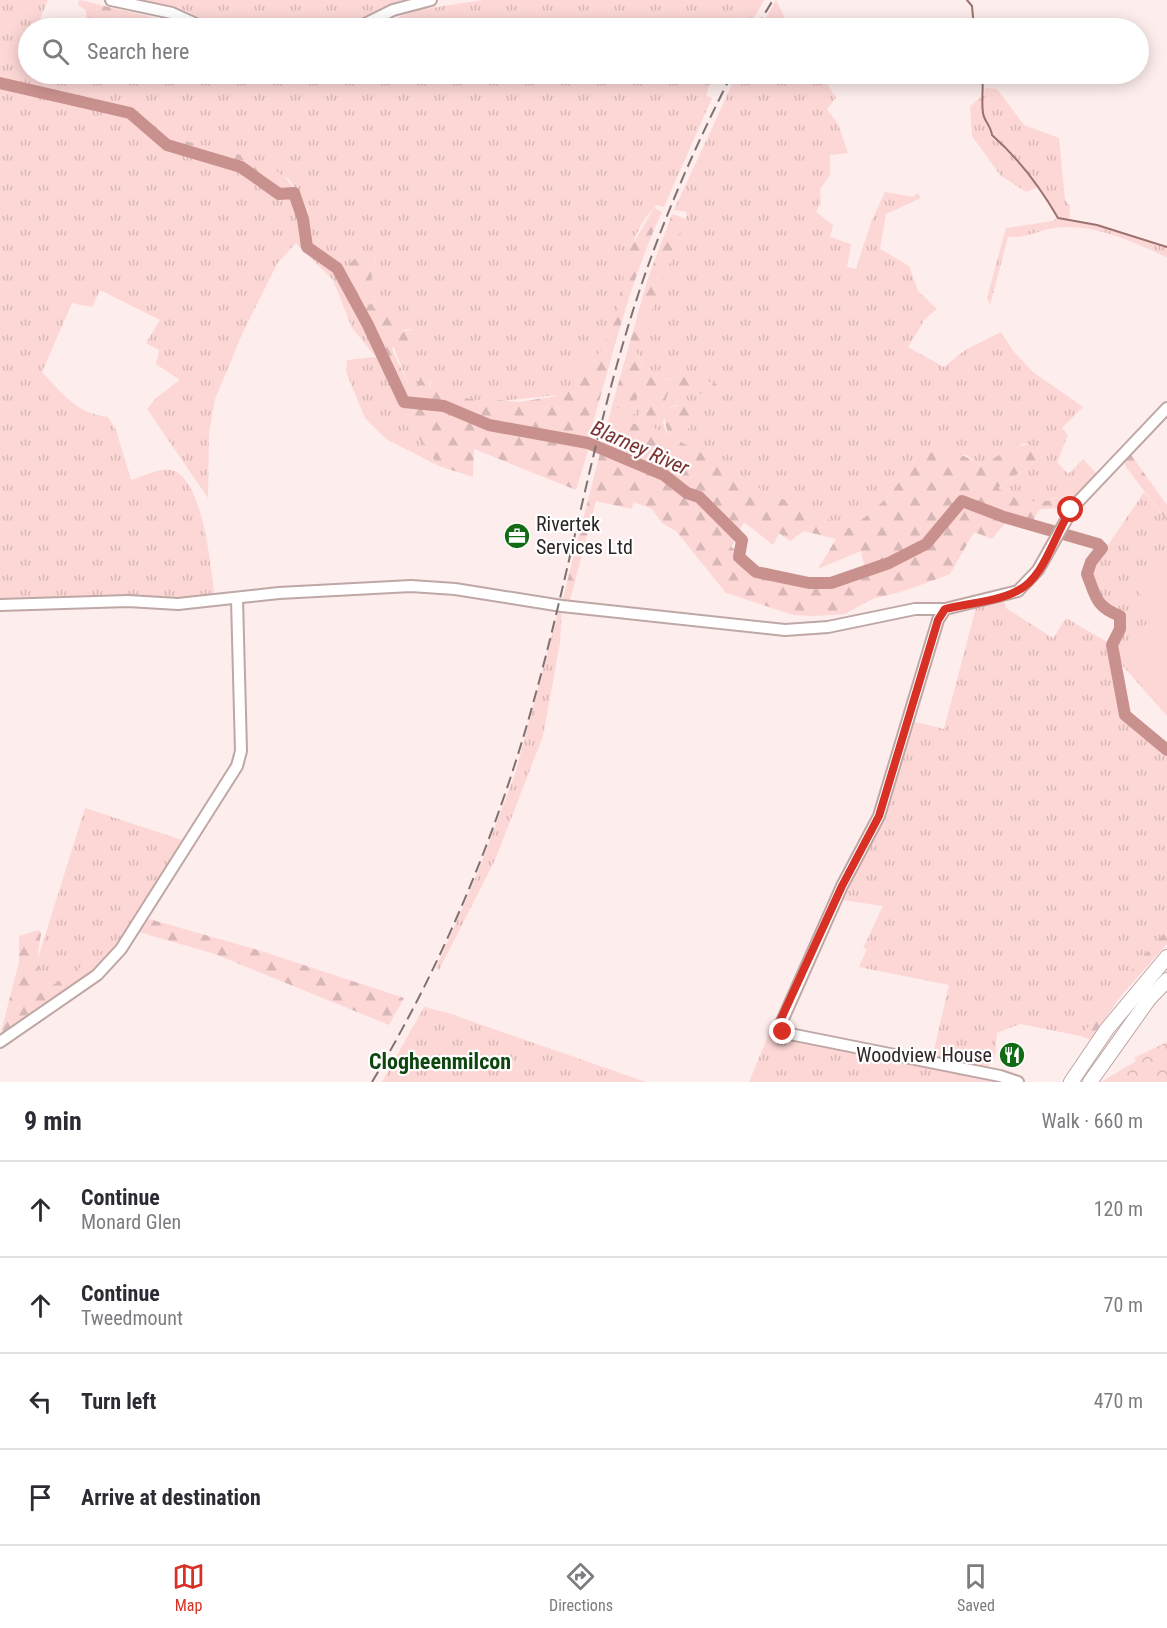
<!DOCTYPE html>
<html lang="en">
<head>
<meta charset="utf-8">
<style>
	:root { --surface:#fff; --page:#f2f2f3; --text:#2b2b33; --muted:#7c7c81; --line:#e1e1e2; --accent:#d93025 }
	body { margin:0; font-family:"Roboto Condensed",sans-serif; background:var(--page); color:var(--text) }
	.stop { position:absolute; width:18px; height:18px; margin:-14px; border:4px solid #d93025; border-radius:50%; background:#fff }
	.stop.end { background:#d93025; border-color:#fff; box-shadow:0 2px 6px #0008 }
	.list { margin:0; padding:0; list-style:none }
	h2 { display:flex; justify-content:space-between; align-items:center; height:78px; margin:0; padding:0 24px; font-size:26px }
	h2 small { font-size:20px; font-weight:400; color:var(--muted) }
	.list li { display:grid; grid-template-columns:39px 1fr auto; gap:18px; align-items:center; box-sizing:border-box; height:96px; padding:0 24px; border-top:2px solid var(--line) }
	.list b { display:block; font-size:22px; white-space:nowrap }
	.list p { margin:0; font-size:20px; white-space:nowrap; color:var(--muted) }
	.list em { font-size:20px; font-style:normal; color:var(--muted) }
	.icon { flex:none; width:33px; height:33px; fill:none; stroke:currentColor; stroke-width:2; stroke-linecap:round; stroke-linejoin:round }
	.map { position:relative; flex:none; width:1167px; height:1082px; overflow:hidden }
	.search { position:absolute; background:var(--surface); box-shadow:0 3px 15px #0003; left:18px; right:18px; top:18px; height:66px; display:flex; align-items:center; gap:15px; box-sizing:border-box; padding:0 21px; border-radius:33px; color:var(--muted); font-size:22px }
	.sheet { height:462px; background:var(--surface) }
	nav { display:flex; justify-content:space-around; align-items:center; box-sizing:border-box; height:84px; border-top:2px solid var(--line); background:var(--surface); font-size:16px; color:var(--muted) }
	nav a { display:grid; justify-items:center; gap:3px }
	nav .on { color:var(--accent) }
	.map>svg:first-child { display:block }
</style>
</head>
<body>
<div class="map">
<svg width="1167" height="1082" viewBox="0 0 1167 1082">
	<defs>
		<pattern id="grass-tufts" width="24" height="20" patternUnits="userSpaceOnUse" patternTransform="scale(1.5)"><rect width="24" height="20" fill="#fcd7d5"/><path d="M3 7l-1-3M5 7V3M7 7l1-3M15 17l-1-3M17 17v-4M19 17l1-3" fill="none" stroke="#d8b8b7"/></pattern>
		<pattern id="forest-firs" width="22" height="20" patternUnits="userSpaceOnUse" patternTransform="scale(1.5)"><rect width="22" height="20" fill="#fcd7d5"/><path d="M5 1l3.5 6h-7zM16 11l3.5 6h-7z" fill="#d8b8b7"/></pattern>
		<pattern id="park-crowns" width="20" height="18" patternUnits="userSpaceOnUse" patternTransform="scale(1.5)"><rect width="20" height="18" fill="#fcd7d5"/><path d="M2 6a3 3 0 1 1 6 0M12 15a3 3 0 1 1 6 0" fill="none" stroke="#d8b8b7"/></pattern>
	</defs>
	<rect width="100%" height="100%" fill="#fdedec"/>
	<g fill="url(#grass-tufts)">
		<path d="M 0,0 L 48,0 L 40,19 L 65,28 L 28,28 L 28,74 L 245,74 C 260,84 277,83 292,74 L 713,74 L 706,96 L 712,98 L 664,207 L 657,205 C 625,234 627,281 615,319 C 611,330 605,342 600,354 L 580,364 L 579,382 C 575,387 572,392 565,395 C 559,397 553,395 547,396 C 510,401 467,405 431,391 L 430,382 L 409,386 L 393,345 L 413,329 L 407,329 L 401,332 L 374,300 L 373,304 L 365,305 L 376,256 C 357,257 351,259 344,278 L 337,267 L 308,247 L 308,209 L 289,179 L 226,152 L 166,137 L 163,139 L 140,121 L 139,125 L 164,146 L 240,170 L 277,196 L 293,195 L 302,219 L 305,249 L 334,271 L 403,406 L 399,410 L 439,466 L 386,439 L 365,418 L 346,372 L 347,360 L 376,357 L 352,328 L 333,280 L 296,243 L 277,264 L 243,332 L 215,399 L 209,432 L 208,498 L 147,409 L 157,397 L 180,380 L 156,364 L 159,350 L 146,343 L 160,320 L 100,290 L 92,307 L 72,303 L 42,372 C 62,393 77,414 108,417 L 116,430 L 131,480 C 142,477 160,467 171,470 C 204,478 211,571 215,599 L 41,598 L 0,601 Z"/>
		<path d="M 143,0 L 402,0 L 344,28 L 221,28 L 186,11 Z"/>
		<path d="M 483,0 L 750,0 L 733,28 L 370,28 L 418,10 Z"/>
		<path d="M 776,0 L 790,28 L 760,28 L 762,25 Z"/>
		<path d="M 121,10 L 174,22 L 188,28 L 95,28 L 105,21 L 112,20 Z"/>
		<path d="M 737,74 L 821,74 L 836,98 L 827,109 L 838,124 L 848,153 L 830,155 L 830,175 L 820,189 L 821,202 L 816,212 L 833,225 L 830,237 L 851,244 L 847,267 L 856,269 L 871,222 L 885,192 L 913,197 L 918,193 L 921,198 L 886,214 L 880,249 L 909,266 L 918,291 L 937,309 L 925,319 L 908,347 L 944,367 L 965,350 L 1001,332 L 1014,352 L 1033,372 L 1083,407 L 1062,428 L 1068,435 L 1057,462 L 1068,474 L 1083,459 L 1098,475 L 1095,478 L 1090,476 C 1061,502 1031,512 997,489 L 1046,454 L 1024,443 L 981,466 L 966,455 L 918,455 C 899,485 879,511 848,528 L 753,486 L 728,467 L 679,441 L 702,409 L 679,404 L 669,408 L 663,422 L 667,435 L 646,424 L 662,411 L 669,390 L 716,384 C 699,380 684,372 666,380 L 644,368 L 636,351 L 686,219 L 687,212 L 674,210 Z"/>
		<path d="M 985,88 L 997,89 L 1024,125 L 1059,138 L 1065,200 L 1070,206 L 1069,221 L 1097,225 L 1160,244 L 1167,246 L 1167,257 C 1132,242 1093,222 1054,228 C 1038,231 1025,238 1008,237 L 990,305 L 987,298 L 1006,228 L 1053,221 L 1058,217 L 1038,187 L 1026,192 L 1000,175 L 972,136 L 970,106 L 984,95 Z"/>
		<path d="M 640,388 L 653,393 L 643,402 L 638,425 L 610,414 L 612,406 L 635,414 L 638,390 Z"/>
		<path d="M 1144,492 L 1167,521 L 1167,716 L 1114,656 L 1125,715 L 1167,750 L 1167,930 L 1081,1036 L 1020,1024 L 997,1033 L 995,1056 L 985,1073 L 932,1059 L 949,985 L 859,967 L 867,949 L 863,948 L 883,906 L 836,899 L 865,845 L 911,721 L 944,729 L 977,604 L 1004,601 L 1006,608 L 1053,638 L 1066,618 L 1109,643 L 1114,653 L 1122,632 L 1124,618 C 1120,611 1114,613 1108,608 C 1095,597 1089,578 1096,563 Z"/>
		<path d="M 562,608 L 560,643 L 543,736 L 495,860 L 439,970 L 436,968 L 476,877 L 515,774 L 559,609 Z"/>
		<path d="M 85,808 L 182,840 L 134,920 L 112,950 L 27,1002 L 39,968 L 38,958 Z"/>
		<path d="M 424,1007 L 445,1012 L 646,1082 L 382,1082 Z"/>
		<path d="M 770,1031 L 780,1037 L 994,1082 L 749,1082 Z"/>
	</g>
	<g fill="url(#forest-firs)" fill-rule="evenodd">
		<path d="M 79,0 L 80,0 L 121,10 L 112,20 L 105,21 L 95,28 L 66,28 L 69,19 L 81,23 L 86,19 L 86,10 L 78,5 Z"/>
		<path d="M 750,0 L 764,0 L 748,28 L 733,28 Z"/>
		<path d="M 166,137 C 199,145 277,156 293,188 L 305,192 L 311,246 L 308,247 L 303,214 L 295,192 L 279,192 L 242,165 L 168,144 L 163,139 Z"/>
		<path d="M 654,208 L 662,212 C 628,285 611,363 588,440 L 491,422 L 445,404 L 405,401 L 344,278 C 352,256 354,257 376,255 L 365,305 L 372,304 L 379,298 C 383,301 397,325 401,332 L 413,329 L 416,333 L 412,352 L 407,355 L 394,346 L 392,349 L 409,386 L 417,385 L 421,376 L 427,375 L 431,391 L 475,400 L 491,399 L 518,402 L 565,395 L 579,382 L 575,370 L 580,363 L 600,353 L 615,318 L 629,251 Z"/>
		<path d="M 672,214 L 686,219 L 636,352 L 644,368 L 666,380 L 683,375 L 717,384 C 705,399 687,393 669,390 L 662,411 L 646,424 L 667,435 C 668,421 660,423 669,408 L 677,406 L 683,398 L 687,399 L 689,403 L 702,409 L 679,441 L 728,467 L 753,486 L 848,528 C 879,511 899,485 918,455 C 942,449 961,451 981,466 C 1005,453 1022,434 1046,454 L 998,488 C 1031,513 1061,502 1090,476 L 1096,478 L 1069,508 L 1040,509 L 1029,527 L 1006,522 L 992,539 L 974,532 L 950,574 L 904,591 L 872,599 L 845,614 L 814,616 L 794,615 L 726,593 L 676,531 L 662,523 L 652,509 L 634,502 L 631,509 L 596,501 L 569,604 L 562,602 L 610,414 L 638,425 L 643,402 L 652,393 L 640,388 L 638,390 L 635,414 L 612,406 L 648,278 ZM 744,522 L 773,545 L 779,533 L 790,541 L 804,531 L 836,539 L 818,569 L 861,551 L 864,565 C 814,587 796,585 746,562 L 748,556 L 731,547 Z"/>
		<path d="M 403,406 L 443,409 L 485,428 L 589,447 L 576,490 L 474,449 L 473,477 L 439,466 L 398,410 Z"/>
		<path d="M 1129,452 L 1167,505 L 1167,521 L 1126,467 L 1123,458 Z"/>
		<path d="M 149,919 L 258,950 L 404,998 L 389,1025 L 215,954 L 139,932 Z"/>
		<path d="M 39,930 L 41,934 L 38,953 L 39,968 L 28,1001 L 100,955 L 112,950 L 114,952 L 101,967 L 0,1036 L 19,962 L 19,936 Z"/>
		<path d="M 1167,930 L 1167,944 L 1120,997 L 1090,1040 L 1081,1036 L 1131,971 Z"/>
	</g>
	<path fill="url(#park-crowns)" d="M 1167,1042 L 1167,1082 L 1101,1082 L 1136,1061 L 1134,1058 Z"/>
	<path fill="#fcd7d5" d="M 1167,549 L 1167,713 L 1114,654 L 1158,613 L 1130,582 Z"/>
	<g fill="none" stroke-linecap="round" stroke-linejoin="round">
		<g stroke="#9a716f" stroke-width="2">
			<path d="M 967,0 L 972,6 L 974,28"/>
			<path d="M 982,74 C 984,87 981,99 983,113 C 984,121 991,126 992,135 C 1018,158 1040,187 1058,218 L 1097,225 L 1167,247"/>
		</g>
		<path stroke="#c8918e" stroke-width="12" d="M 0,83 L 130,113 L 167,145 L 241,167 L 279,194 L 294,193 L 303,219 L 307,247 L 337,268 L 368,325 L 404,402 L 444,406 L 489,425 L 588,443 L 664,475 L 687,493 L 699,497 L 742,540 L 739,557 L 756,572 L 809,583 L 831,583 L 889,563 L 926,544 L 962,501 L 1004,517 L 1098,544 L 1102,548 L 1091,562 L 1087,574 C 1096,597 1096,607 1120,616 L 1120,629 L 1112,645 L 1125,715 L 1167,750"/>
		<g stroke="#bfa7a5" stroke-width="14">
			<g id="secondary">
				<path d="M 111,0 L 172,13 L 205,28"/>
				<path d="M 357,28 L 393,10 L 431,0"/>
				<path d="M 0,605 L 128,601 L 178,604 L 279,593 L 411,586 L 455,589 L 562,606 L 785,630 L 828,627 L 915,609 L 945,609 L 1018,591 L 1038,570 L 1074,506 L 1167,408"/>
				<path d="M 945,609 L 938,620 L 879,816 L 842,886 L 779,1028 L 785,1033 L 1000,1076 L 1018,1082"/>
				<path d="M 0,1042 L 97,975 L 121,949 L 237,766 L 241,751 L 237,599"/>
			</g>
		</g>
		<g stroke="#bfa7a5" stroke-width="16">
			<g id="highway">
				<path d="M 1071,1082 L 1107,1029 L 1167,957"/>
				<path d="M 1090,1082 L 1149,999 L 1167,980"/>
			</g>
		</g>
		<use href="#secondary" stroke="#fff" stroke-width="10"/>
		<use href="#highway" stroke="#fff" stroke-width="14"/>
		<g stroke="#7e7271" stroke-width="2" stroke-dasharray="12 6" stroke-linecap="butt">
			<path d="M 756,28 L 773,0"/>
			<path d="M 372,1082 C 430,985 477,880 512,773 C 564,615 587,449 639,292 C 664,217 696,144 732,74"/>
		</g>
	</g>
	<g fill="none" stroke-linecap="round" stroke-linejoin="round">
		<path stroke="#d93025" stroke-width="8" d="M 783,1032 L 779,1028 L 780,1021 L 842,886 L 879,816 L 938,620 L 945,609 C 968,603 996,602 1017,591 C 1045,578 1054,534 1071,510"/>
	</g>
	<defs>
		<g id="office-disc" transform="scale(1.35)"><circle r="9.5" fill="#116b14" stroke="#fefefe"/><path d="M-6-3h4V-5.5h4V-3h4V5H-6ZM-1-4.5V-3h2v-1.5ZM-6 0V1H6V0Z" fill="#fff"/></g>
		<g id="restaurant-disc" transform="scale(1.35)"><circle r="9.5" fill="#116b14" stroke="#fefefe"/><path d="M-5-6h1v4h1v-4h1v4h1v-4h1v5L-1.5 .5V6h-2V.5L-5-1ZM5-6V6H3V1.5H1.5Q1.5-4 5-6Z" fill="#fff"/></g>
	</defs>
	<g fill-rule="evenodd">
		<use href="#office-disc" x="517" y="536"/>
		<use href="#restaurant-disc" x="1012" y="1055"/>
	</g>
	<g text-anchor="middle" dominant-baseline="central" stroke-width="4.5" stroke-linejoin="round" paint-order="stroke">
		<g font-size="20" fill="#302626" stroke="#fefefe" text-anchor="start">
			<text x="536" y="524">Rivertek<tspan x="536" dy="23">Services Ltd</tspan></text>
			<text x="992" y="1055" text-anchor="end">Woodview House</text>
		</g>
		<g font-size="21" font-style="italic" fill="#783332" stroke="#fefefe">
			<text transform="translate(640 448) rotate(24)">Blarney River</text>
		</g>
		<g font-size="22" font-weight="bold" fill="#0f450f" stroke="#fefefe">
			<text x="440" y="1061">Clogheenmilcon</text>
		</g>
	</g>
</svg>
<div class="stop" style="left:1071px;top:510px"></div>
<div class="stop end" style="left:783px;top:1032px"></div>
<div class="search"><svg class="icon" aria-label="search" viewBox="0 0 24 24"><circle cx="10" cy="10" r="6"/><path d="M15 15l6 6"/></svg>Search here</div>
</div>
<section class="sheet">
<h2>9 min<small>Walk · 660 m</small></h2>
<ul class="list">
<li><svg class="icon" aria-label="ahead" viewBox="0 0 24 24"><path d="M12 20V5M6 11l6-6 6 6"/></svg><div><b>Continue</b><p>Monard Glen</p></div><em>120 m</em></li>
<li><svg class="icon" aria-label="ahead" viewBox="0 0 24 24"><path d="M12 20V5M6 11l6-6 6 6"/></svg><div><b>Continue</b><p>Tweedmount</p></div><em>70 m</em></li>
<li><svg class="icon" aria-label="left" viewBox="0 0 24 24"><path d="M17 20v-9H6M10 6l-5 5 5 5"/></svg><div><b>Turn left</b></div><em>470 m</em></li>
<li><svg class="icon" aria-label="arrive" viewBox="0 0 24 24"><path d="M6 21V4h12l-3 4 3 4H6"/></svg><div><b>Arrive at destination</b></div></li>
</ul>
</section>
<nav>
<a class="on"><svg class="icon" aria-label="map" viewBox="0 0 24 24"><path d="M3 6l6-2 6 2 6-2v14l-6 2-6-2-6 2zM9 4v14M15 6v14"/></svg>Map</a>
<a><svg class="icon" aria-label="directions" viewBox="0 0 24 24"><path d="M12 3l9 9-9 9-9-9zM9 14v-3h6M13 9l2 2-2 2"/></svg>Directions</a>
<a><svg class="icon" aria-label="saved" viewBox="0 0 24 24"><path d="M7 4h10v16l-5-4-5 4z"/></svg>Saved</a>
</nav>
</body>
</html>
